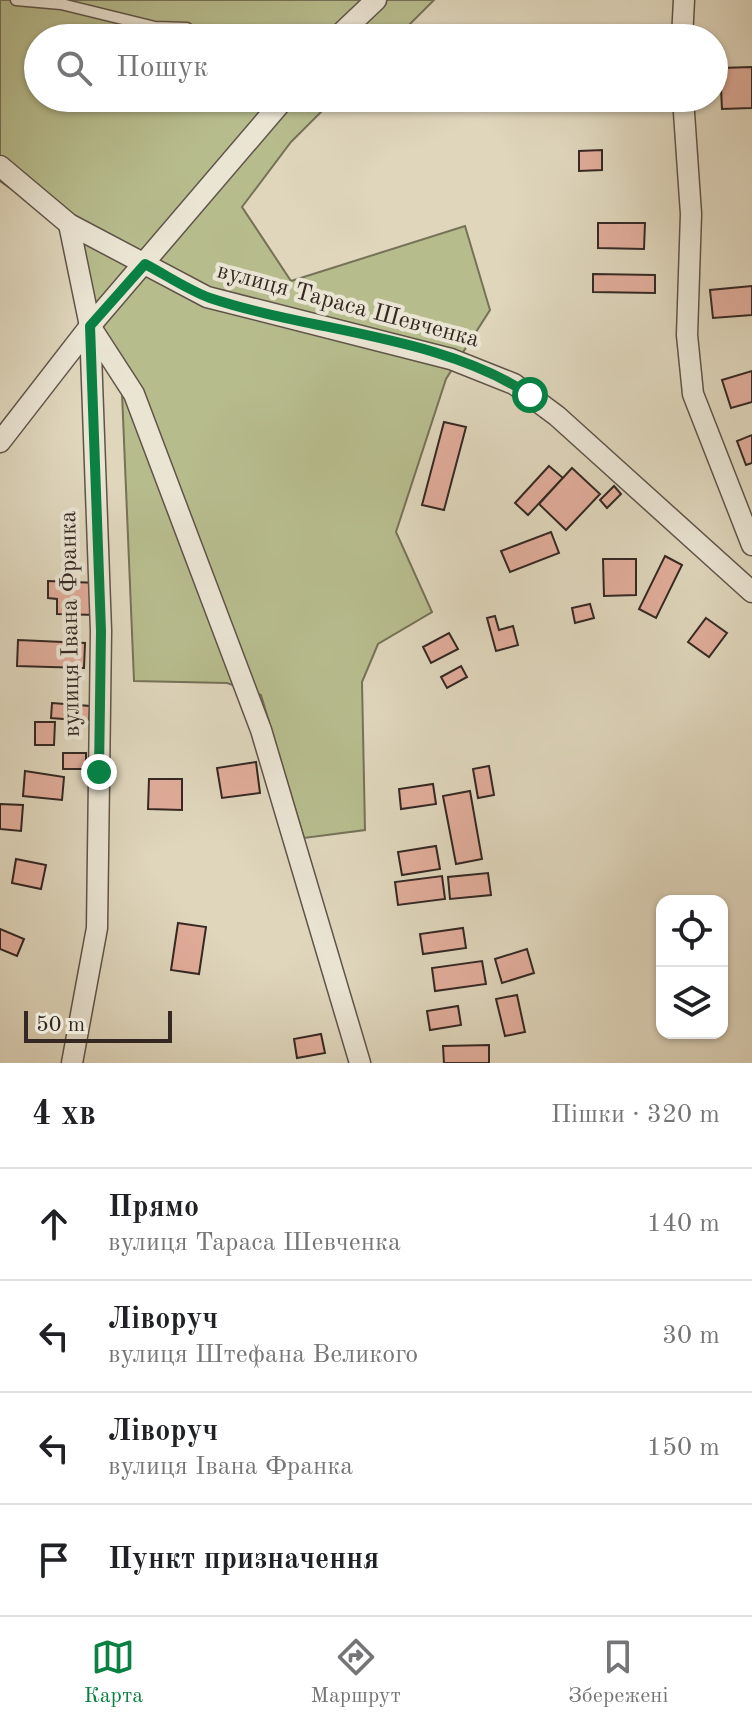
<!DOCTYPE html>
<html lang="uk">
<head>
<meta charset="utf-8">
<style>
	:root { --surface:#fff; --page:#f6f6f6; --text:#202124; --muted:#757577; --line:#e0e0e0; --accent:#0b8043 }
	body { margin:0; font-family:"Old Standard TT",serif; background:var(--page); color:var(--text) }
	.controls { position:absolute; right:24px; bottom:24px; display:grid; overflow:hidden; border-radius:16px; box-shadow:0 2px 6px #0004 }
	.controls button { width:72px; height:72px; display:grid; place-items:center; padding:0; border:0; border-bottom:2px solid var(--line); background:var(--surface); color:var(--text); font:40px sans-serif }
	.scale { position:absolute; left:24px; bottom:20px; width:148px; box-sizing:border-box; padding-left:8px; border:4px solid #352823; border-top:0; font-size:22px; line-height:28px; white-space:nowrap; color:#352823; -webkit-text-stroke:6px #eae4d3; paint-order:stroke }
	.stop { position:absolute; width:24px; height:24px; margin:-18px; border:6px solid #0b8043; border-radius:50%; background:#fff }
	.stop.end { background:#0b8043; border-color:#fff; box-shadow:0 2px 8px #0008 }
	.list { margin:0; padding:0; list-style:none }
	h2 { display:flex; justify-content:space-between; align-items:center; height:104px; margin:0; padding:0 32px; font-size:34px }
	h2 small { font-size:26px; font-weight:400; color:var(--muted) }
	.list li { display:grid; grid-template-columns:52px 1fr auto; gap:24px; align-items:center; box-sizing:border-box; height:112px; padding:0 32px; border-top:2px solid var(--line) }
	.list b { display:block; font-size:30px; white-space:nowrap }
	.list p { margin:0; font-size:26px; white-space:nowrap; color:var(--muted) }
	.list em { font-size:26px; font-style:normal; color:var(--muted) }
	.icon { flex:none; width:44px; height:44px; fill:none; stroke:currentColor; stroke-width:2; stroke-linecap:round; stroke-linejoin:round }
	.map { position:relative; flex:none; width:752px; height:1063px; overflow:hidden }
	.search { position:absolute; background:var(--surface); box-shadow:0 2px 6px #0004; left:24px; right:24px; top:24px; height:88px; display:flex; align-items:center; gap:20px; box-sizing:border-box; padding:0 28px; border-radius:44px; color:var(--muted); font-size:30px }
	.sheet { height:552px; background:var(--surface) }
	nav { display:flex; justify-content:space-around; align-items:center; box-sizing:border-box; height:112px; border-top:2px solid var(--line); background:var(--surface); font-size:22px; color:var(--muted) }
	nav a { display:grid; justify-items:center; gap:4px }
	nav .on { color:var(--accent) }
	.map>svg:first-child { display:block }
</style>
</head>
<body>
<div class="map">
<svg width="752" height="1063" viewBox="0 0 752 1063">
	<rect width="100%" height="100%" fill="#dfd6bc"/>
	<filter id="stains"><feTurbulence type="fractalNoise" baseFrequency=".0025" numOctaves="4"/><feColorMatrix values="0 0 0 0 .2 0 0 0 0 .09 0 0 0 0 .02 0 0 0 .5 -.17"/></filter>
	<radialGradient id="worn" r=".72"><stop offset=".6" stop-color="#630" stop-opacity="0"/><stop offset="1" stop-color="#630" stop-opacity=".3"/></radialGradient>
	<path fill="#b7bc8d" stroke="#767258" stroke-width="2" d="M 0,0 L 434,0 L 396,38 L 38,38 L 38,98 L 335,98 L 291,142 L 242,207 L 291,281 L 465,226 L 490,310 L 446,379 L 396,532 L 432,612 L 378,644 L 362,682 L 365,830 L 304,838 L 261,695 L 227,683 L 134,681 L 122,393 L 90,326 L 83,239 L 0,181 Z"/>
	<g fill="#e1ad9b" stroke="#352823" stroke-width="2">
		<path d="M 752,67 L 752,108 L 722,109 L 720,68 Z"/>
		<path d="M 571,98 L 624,98 L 624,101 L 573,107 Z"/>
		<path d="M 602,150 L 602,170 L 579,171 L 579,151 Z"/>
		<path d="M 598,223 L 645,223 L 644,249 L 598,248 Z"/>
		<path d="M 593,274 L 655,275 L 655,293 L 593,292 Z"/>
		<path d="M 752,286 L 752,315 L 713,318 L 710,290 Z"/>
		<path d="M 752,371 L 752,402 L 731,408 L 722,380 Z"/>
		<path d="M 444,422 L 466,427 L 444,510 L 422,505 Z"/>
		<path d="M 752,435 L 752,463 L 746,465 L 737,441 Z"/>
		<path d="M 549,466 L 563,478 L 528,515 L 515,503 Z"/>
		<path d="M 572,468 L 600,494 L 566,530 L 539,504 Z"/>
		<path d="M 614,486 L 621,494 L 607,508 L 600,500 Z"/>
		<path d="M 551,532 L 559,553 L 510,572 L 501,551 Z"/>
		<path d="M 665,556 L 682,565 L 656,618 L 639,609 Z"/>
		<path d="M 603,559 L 636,559 L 636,595 L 604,596 Z"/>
		<path d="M 48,581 L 98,583 L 97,615 L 57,614 L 57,599 L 48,598 Z"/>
		<path d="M 590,604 L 594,618 L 575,623 L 572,608 Z"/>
		<path d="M 495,616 L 499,630 L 513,626 L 518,645 L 496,651 L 487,618 Z"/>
		<path d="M 706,618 L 727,633 L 709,657 L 688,642 Z"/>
		<path d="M 449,633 L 458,649 L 431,663 L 423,647 Z"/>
		<path d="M 18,640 L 85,643 L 84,668 L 17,666 Z"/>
		<path d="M 461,666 L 467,677 L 447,688 L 441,677 Z"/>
		<path d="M 52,703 L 90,706 L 89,721 L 51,718 Z"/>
		<path d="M 35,722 L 55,722 L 54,745 L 35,745 Z"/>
		<rect x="63" y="753" width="23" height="16"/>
		<path d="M 256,762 L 260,793 L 222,798 L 217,768 Z"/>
		<path d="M 489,766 L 494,795 L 478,798 L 473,769 Z"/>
		<path d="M 25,771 L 64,777 L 62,800 L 23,796 Z"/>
		<path d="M 149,779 L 182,779 L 182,810 L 148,809 Z"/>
		<path d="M 433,784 L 436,804 L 401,809 L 399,789 Z"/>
		<path d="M 470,791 L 482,859 L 456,864 L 443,796 Z"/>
		<path d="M 0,804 L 23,805 L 21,831 L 0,829 Z"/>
		<path d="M 436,846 L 440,869 L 402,875 L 398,852 Z"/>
		<path d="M 16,859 L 46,865 L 41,889 L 12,883 Z"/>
		<path d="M 488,873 L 491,895 L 450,899 L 448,877 Z"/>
		<path d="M 442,876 L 445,899 L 398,905 L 395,882 Z"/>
		<path d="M 178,923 L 206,927 L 199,974 L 171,970 Z"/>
		<path d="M 463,928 L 466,948 L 423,954 L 420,934 Z"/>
		<path d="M 0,929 L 24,939 L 17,956 L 0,949 Z"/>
		<path d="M 527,949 L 534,973 L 502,983 L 495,959 Z"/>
		<path d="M 482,961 L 486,984 L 435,991 L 432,968 Z"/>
		<path d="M 517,995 L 525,1032 L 505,1036 L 496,999 Z"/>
		<path d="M 458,1006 L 461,1025 L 430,1030 L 427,1011 Z"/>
		<path d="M 321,1034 L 325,1053 L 297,1058 L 294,1039 Z"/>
		<path d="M 489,1045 L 489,1063 L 444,1063 L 443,1046 Z"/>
	</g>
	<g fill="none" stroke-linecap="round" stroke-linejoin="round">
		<g stroke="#605449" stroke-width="13">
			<path id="service" d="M 16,0 L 61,4 L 155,27 L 187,28"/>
		</g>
		<g stroke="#605449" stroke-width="23">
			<g id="minor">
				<path d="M 336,38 L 376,0"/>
				<path d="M 682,38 L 684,0"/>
				<path d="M 683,98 L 691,214 L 687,335 L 693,394 L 752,545"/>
				<path d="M 0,166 L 69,224 L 207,297 L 451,359 L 514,384 L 557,416 L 752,592"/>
				<path d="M 69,224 L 90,326 L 134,394 L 261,730 L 360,1063"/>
				<path d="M 0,442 L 90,326 L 285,98"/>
				<path d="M 72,1063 L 97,928 L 101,631 L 90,326"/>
			</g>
		</g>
		<use href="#service" stroke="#eae4d3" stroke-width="10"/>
		<use href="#minor" stroke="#eae4d3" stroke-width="20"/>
	</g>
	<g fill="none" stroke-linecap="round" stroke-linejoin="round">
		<path stroke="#0b8043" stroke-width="10" d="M 99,772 L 101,631 L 90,326 L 145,264 C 166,275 188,290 210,298 C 312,332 440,335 530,395"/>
	</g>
	<g text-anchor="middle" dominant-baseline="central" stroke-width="8" stroke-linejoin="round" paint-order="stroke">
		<g font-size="24" fill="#352823" stroke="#eae4d3">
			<text transform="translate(348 306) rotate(15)">вулиця Тараса Шевченка</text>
			<text transform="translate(71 624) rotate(-91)">вулиця Івана Франка</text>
		</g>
	</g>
	<rect width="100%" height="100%" filter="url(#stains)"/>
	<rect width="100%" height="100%" fill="url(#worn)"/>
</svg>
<div class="controls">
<button><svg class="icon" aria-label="locate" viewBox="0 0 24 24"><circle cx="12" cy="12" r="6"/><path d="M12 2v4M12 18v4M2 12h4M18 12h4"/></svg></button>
<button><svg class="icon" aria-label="layers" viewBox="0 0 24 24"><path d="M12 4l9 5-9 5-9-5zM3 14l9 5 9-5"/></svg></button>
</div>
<div class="scale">50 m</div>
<div class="stop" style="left:530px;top:395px"></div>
<div class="stop end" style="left:99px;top:772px"></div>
<div class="search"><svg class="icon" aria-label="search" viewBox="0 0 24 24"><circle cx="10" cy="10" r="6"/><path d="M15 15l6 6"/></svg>Пошук</div>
</div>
<section class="sheet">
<h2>4 хв<small>Пішки · 320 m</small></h2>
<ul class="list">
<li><svg class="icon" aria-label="ahead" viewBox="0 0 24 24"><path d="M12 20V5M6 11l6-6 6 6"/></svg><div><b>Прямо</b><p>вулиця Тараса Шевченка</p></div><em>140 m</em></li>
<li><svg class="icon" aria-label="left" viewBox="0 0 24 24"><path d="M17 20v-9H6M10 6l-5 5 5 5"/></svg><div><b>Ліворуч</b><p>вулиця Штефана Великого</p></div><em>30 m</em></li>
<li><svg class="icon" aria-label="left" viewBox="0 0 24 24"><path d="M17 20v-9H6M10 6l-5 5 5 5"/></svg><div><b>Ліворуч</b><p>вулиця Івана Франка</p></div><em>150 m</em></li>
<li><svg class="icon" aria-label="arrive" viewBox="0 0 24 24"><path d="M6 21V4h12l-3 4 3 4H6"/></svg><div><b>Пункт призначення</b></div></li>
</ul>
</section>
<nav>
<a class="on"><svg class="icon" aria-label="map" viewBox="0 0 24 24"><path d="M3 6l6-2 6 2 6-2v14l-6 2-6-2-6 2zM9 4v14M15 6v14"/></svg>Карта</a>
<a><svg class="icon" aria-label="directions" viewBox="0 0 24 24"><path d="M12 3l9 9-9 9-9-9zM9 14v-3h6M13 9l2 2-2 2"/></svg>Маршрут</a>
<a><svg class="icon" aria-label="saved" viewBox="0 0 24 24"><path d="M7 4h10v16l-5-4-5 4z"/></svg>Збережені</a>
</nav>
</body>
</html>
